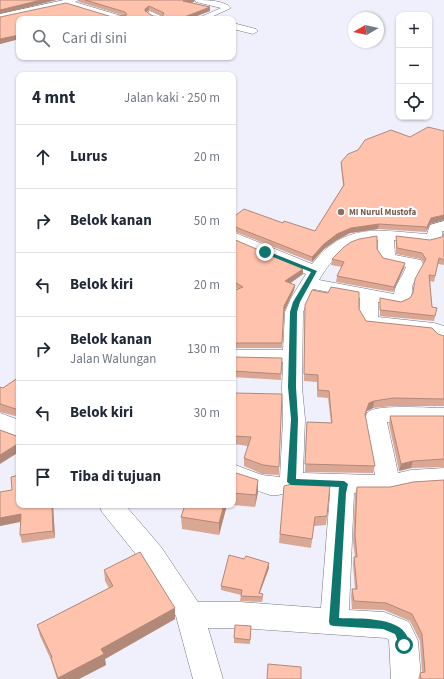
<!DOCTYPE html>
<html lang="id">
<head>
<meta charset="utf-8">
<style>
	:root { --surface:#fff; --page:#f6f6f7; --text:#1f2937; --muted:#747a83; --line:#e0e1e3 }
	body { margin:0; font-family:"Source Sans 3",sans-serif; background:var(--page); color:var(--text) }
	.controls { position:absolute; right:12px; top:12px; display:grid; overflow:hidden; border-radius:8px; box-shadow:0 1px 3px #0004 }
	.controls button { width:36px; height:36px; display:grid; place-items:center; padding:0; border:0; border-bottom:1px solid var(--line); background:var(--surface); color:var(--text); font:20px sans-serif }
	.compass { position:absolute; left:348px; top:12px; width:36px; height:36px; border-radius:50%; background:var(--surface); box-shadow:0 1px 3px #0004; rotate:261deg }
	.stop { position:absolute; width:12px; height:12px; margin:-9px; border:3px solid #0f766e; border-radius:50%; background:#fff }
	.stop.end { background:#0f766e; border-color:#fff; box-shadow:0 1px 4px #0008 }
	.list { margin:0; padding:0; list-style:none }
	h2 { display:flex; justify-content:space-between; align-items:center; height:52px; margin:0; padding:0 16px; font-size:17px }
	h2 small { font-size:13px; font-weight:400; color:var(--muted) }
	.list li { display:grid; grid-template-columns:26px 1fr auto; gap:12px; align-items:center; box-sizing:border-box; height:64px; padding:0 16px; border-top:1px solid var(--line) }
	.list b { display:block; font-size:15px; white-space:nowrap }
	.list p { margin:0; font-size:13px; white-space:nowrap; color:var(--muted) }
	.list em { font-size:13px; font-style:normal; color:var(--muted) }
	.icon { flex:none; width:22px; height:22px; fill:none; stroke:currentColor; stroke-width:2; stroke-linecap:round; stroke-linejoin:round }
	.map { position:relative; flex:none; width:444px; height:679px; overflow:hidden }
	.search { position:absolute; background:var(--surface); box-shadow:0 1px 3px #0004; left:16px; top:16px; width:220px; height:44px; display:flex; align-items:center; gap:10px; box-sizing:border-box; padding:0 14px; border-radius:8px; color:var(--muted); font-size:15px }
	.panel { position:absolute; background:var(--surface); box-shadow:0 1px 3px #0004; left:16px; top:72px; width:220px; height:436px; border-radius:8px }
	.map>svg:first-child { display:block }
</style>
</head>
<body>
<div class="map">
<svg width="444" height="679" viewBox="0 0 444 679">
	<rect width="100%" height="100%" fill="#eff0fb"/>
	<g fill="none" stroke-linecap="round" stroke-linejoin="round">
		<g stroke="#74757f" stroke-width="1">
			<g id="minor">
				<path d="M 64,0 L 79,0 L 75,2 L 125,17 L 126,19 L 113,19 L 66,5 L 0,20 L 0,14 Z"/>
				<path d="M 195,0 C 206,0 224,0 231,8 L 207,19 L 196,19 L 221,8 L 196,2 Z"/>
				<path d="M 150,11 L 163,17 L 162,19 C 157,19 149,18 146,14 Z"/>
				<path d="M 233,23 L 256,29 L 258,31 L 253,34 L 233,29 Z"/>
				<path d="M 444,221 L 444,231 L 442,231 L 442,238 L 440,241 L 429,244 L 394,240 L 395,255 L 421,260 L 423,264 C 421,272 417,277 413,284 C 411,289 413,295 410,300 C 405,311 387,304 378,302 L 378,317 L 434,323 L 444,326 L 444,342 L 437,340 L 434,335 L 431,334 L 365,326 L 359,315 L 360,298 L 313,289 L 303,312 L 302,387 L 305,419 L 303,473 L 375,475 L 365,421 C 365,418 366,415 368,412 C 376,404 431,408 444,408 L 444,422 L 387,422 L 398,473 L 411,470 L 444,468 L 444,486 L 411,488 L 388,493 L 354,493 L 349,610 L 384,612 L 409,622 L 418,641 L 421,679 L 391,679 L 389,640 L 386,638 L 240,628 L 208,628 L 223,679 L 193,679 L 176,616 L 143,563 L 102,512 L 99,505 L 125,505 L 161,547 L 198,602 L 240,602 L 321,608 L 330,493 L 294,491 L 278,495 L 270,495 L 233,482 L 233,464 L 262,475 L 280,477 L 283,419 L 282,387 L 283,362 L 233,362 L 233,350 L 283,350 L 285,312 L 291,298 L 306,274 L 233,243 L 233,232 L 312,264 C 346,221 379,231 427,234 L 430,225 ZM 378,240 L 378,254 L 383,262 L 406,267 C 402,278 396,282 394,294 L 319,280 C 333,256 348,240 378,240 Z"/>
				<path d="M 0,413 L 19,420 L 19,437 L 0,430 Z"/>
			</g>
		</g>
		<use href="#minor" fill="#fff" fill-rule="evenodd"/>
	</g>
	<g fill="#dba795" fill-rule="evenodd">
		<path d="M 79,0 L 194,0 L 194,2 L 191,3 L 210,11 L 189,19 L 19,19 L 19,39 L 0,44 L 0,17 L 112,17 L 125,16 L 79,2 ZM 149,10 L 162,16 L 162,17 L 153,16 L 146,12 Z"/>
		<path d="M 341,162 L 430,224 L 426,232 L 378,229 L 350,233 L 337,240 L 324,249 L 312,262 L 233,231 L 233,213 L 236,215 L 283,223 L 315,231 L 343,186 L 341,166 Z"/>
		<path d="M 444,230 L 444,265 L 438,264 L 434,282 L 430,281 L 432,307 L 437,308 L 434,321 L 380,316 L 380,298 L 401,302 L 410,298 L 413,293 L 424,263 L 421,259 L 396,254 L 396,236 L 430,240 L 442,237 L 443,235 Z"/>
		<path d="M 233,239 L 303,274 L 290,283 L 295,285 L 294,290 L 284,312 L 282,348 L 233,348 L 233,291 L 238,289 L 233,287 Z"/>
		<path d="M 377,249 L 383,258 L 404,268 L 393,292 L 336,282 L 337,276 L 342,267 L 331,265 L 332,259 Z"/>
		<path d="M 305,305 L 359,309 L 366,321 L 444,336 L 444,406 L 392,406 L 373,408 L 367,411 L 365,417 L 375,466 L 373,473 L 305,472 L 307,422 L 331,423 L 328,398 L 317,397 L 317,382 L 304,381 Z"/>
		<path d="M 233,357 L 282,358 L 281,380 L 233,377 Z"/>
		<path d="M 19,377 L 19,417 L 0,412 L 0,387 L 3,388 Z"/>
		<path d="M 233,393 L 279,467 L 279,475 L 262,474 L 244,466 L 244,458 L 248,446 L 233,444 Z"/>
		<path d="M 390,416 L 444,416 L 444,467 L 411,468 L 399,471 L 389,424 Z"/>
		<path d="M 233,472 L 258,492 L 255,507 L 233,505 Z"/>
		<path d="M 284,486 L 327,516 L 326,525 L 314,526 L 311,548 L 279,543 Z"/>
		<path d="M 357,487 L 390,487 L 444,679 L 418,679 L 420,673 L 422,673 L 420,641 L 410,621 L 384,610 L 352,609 L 351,596 L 352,589 L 355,589 L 353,564 L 354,557 L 355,557 L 353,542 L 355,494 Z"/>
		<path d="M 0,492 L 19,505 L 53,505 L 55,538 L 22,543 L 20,535 L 21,522 L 0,526 Z"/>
		<path d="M 227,505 L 219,535 L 182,529 L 181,517 Z"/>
		<path d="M 244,559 L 269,563 L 269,568 L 260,593 L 263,598 L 262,602 L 240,601 L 241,595 L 221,590 L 221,586 Z"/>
		<path d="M 104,570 L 175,619 L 105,659 L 106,665 L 79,679 L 57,679 L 51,660 L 40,636 L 37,625 L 109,588 L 105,581 Z"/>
		<path d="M 251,626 L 250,644 L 234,643 L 234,638 Z"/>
	</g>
	<g fill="#b28879">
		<path d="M 41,0 L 57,0 L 0,14 L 0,10 Z"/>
		<path d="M 189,0 L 194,0 L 194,2 L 183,5 L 183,1 Z"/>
		<path d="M 149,6 L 149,10 L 145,13 L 145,9 Z"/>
		<path d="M 210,7 L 210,11 L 189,19 L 179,19 Z"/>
		<path d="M 19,35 L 19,39 L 0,44 L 0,39 Z"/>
		<path d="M 444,215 L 444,220 L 430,224 L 426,232 L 427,227 L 431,218 Z"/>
		<path d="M 379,224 L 378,229 L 350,233 L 337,240 L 324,249 L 312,262 L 312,257 L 324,244 L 337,234 L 351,228 Z"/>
		<path d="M 405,263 L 404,268 L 393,292 L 394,287 Z"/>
		<path d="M 303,269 L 303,274 L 285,287 L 285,281 Z"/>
		<path d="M 295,285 L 294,290 L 284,312 L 284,306 Z"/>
		<path d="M 374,401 L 373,408 L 367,411 L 364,421 L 365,414 L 369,403 Z"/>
		<path d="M 19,443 L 19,452 L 0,464 L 0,455 Z"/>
		<path d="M 413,461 L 411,468 L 399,471 L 401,464 Z"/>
		<path d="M 258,480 L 258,492 L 255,507 L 256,495 Z"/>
		<path d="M 52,505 L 53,505 L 55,538 L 53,531 Z"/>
		<path d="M 224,505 L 227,505 L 219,535 L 219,523 Z"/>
		<path d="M 21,514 L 23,521 L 0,526 L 0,518 Z"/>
		<path d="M 269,563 L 269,568 L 258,597 L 259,593 Z"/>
		<path d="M 175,608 L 175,619 L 105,659 L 106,665 L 79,679 L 58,679 L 58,678 L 101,649 Z"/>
	</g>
	<g fill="#ffc2ad" stroke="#b28879" fill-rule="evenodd">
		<path d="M 0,0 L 41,0 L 0,10 Z"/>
		<path d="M 85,0 L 189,0 L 183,1 L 210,7 L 179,19 L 19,19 L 19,35 L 0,39 L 0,17 L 66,3 L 112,17 L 127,15 L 125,12 ZM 149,6 L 164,13 L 162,17 L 153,16 L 145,11 L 145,9 Z"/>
		<path d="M 428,127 L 444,131 L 444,215 L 431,218 L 427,227 L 379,224 L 351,228 L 337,234 L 324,244 L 312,257 L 233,226 L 233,213 L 236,215 L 244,209 L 283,223 L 284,221 L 315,231 L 344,185 L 341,162 L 348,154 L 358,150 L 365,140 L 391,130 L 410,137 Z"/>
		<path d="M 444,234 L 444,260 L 439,258 L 435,276 L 429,275 L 432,307 L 437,308 L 435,316 L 380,310 L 380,298 L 401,302 L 410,298 L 413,293 L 415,279 L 426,259 L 422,253 L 397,248 L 396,236 L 430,240 L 442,237 Z"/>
		<path d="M 377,236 L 377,249 L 383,258 L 405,263 L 394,287 L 337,276 L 344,262 L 332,259 L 344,247 L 351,242 L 359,239 Z"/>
		<path d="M 233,239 L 303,269 L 285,281 L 295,285 L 284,306 L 282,343 L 233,343 L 233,291 L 243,287 L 233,281 Z"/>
		<path d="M 331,287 L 359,292 L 359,309 L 366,321 L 432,328 L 438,334 L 444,336 L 444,399 L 393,398 L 374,401 L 369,403 L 365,414 L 375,466 L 305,464 L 307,422 L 332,423 L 329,391 L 318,390 L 318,375 L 304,374 L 305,305 L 312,290 L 328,293 Z"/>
		<path d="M 233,357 L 282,358 L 281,374 L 233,371 Z"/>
		<path d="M 19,377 L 19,410 L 0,404 L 0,387 L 3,388 Z"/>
		<path d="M 233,393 L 282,394 L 279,467 L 263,465 L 244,458 L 251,437 L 233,436 Z"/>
		<path d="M 390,416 L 444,416 L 444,459 L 413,461 L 401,464 Z"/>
		<path d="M 0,430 L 19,437 L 19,443 L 0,455 Z"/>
		<path d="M 233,472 L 258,480 L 256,495 L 233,493 Z"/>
		<path d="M 19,475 L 19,505 L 52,505 L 53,531 L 20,535 L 21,514 L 0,518 L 0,492 L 12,490 L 11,477 Z"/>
		<path d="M 444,480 L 444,679 L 421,679 L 420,673 L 425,672 L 422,634 L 412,614 L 386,603 L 354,601 L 352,589 L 357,589 L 354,557 L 357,557 L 355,535 L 357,487 L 390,487 L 413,482 Z"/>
		<path d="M 295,483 L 330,485 L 327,516 L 315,517 L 312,539 L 280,534 L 284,486 Z"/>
		<path d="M 185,505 L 224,505 L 219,523 L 181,517 Z"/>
		<path d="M 140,552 L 175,608 L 101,649 L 104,654 L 58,678 L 51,658 L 52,657 L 37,625 L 113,586 L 104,570 Z"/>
		<path d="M 229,555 L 244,559 L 246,556 L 269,563 L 259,593 L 263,594 L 262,597 L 241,596 L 242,590 L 221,586 Z"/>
		<path d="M 235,625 L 251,626 L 250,640 L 234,638 Z"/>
		<path d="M 268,664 L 301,667 L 301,679 L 267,679 Z"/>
	</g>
	<path fill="#0f766e" d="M 263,251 L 267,251 L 317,271 L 300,302 L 297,312 L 296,387 L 298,419 L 296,479 L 344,481 L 348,484 L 346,493 L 339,618 C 357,619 398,616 407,636 C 408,640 410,644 408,648 L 404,649 L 401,648 L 395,634 L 383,629 L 334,626 L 330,625 L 329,622 L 339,487 L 291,485 L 287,482 L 291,419 L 288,387 L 290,312 L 293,302 L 311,272 L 263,253 Z"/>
	<circle fill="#8d6e63" stroke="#fff" stroke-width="1.5" cx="341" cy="212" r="4"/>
	<g text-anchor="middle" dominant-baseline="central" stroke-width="4" stroke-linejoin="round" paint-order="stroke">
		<g font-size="9" font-weight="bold" fill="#785e54" stroke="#fff" text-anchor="start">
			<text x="349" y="212">MI Nurul Mustofa</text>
		</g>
	</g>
</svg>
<div class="controls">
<button>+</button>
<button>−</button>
<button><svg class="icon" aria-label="locate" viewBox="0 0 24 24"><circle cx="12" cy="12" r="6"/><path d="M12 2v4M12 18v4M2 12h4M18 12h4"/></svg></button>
</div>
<svg class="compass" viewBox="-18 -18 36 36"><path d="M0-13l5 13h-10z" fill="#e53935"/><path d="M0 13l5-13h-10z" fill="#747a83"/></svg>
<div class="stop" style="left:404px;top:645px"></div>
<div class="stop end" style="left:265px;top:252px"></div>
<div class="search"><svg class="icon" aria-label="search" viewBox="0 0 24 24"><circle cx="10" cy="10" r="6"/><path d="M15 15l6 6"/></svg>Cari di sini</div>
<section class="panel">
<h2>4 mnt<small>Jalan kaki · 250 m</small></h2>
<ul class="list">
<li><svg class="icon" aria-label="ahead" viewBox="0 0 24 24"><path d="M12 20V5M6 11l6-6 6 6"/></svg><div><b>Lurus</b></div><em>20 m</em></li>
<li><svg class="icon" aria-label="right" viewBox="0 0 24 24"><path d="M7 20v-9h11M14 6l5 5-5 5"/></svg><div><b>Belok kanan</b></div><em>50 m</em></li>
<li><svg class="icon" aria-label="left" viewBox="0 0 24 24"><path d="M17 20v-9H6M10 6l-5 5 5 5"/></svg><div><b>Belok kiri</b></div><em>20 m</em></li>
<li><svg class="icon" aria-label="right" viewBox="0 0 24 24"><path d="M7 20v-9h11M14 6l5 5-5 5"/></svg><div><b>Belok kanan</b><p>Jalan Walungan</p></div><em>130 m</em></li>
<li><svg class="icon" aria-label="left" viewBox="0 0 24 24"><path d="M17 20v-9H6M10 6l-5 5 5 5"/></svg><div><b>Belok kiri</b></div><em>30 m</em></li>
<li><svg class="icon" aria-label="arrive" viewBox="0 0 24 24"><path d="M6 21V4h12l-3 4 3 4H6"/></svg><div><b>Tiba di tujuan</b></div></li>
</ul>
</section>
</div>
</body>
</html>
